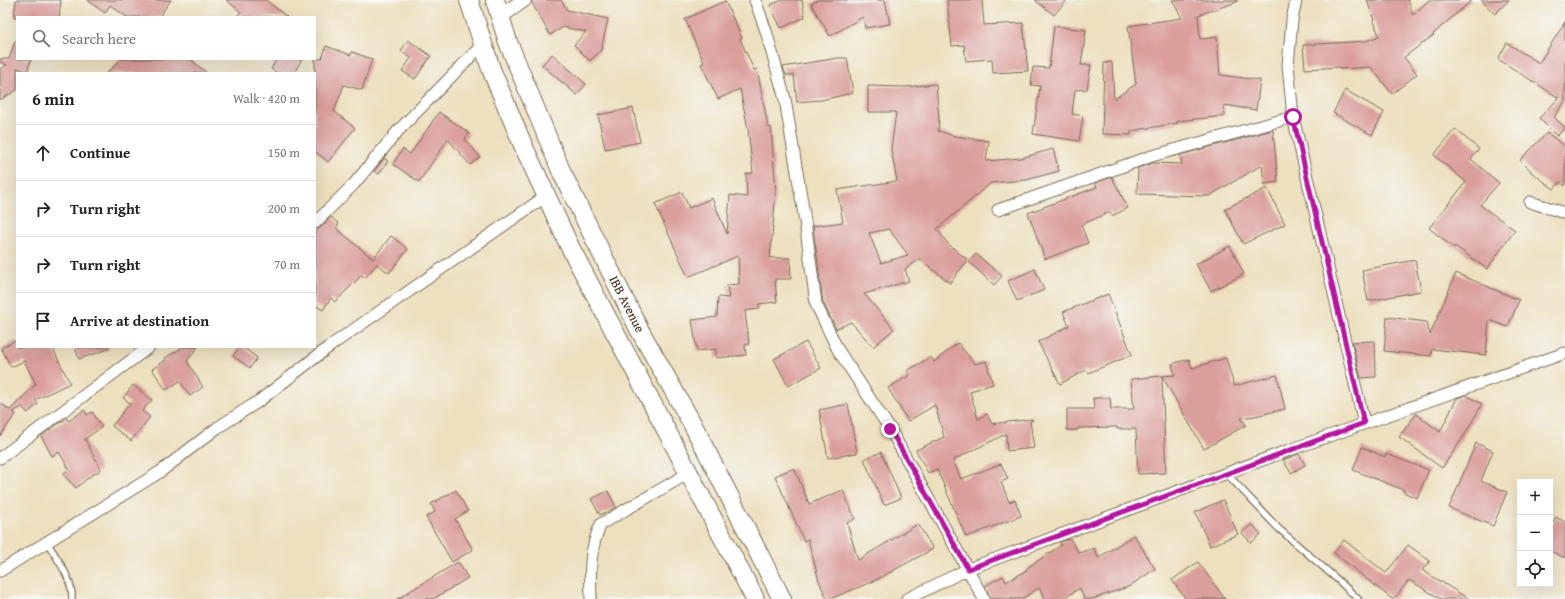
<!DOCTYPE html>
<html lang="en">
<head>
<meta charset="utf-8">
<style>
	:root { --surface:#fff; --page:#f6f6f6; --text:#222; --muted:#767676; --line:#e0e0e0 }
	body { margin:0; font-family:"Gentium Book Plus",serif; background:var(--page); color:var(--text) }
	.controls { position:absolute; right:12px; bottom:12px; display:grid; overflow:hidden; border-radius:0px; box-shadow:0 4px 16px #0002 }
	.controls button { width:36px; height:36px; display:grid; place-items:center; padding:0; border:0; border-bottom:1px solid var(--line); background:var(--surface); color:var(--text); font:20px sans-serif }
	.stop { position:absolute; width:12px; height:12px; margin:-9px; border:3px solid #b5179e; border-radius:50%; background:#fff }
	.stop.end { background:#b5179e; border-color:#fff; box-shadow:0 1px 4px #0008 }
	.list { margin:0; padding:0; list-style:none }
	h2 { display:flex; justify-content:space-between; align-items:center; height:52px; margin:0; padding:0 16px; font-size:17px }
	h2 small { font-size:13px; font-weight:400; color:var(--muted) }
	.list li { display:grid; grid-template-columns:26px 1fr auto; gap:12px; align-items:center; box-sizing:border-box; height:56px; padding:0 16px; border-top:1px solid var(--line) }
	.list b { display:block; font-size:15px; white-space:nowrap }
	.list em { font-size:13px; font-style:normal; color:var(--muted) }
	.icon { flex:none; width:22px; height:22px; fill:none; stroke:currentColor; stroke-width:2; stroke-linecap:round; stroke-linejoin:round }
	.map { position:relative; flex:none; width:1565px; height:599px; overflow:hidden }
	.search { position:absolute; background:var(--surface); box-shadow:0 4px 16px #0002; left:16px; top:16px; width:300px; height:44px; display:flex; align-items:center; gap:10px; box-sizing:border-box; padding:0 14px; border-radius:0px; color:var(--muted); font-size:15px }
	.panel { position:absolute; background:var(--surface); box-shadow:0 4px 16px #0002; left:16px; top:72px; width:300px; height:276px; border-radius:0px }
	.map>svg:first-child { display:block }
</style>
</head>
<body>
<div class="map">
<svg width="1565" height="599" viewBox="0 0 1565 599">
	<rect width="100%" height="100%" fill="#f6f6f2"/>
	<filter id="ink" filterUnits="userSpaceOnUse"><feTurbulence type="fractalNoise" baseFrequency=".025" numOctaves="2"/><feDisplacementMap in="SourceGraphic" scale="8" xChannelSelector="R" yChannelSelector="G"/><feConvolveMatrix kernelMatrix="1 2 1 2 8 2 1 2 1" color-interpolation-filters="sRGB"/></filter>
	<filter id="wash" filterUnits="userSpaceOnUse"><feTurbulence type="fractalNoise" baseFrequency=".012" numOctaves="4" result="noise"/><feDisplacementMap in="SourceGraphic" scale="16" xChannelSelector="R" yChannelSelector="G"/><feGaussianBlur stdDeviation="0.9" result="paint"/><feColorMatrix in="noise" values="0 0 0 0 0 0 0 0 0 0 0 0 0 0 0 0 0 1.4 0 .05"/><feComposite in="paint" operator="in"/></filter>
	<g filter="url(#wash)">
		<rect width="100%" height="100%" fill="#ede0bf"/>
		<g id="blocks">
			<g fill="#da9e9b" fill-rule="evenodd">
				<path d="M 16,0 L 61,0 L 59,17 L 14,17 Z"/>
				<path d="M 87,0 L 171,0 L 159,17 L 127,17 L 110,5 L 105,13 Z"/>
				<path d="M 226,0 L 266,0 L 287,17 L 236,17 L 241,12 Z"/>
				<path d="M 532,0 L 561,0 L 567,10 L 608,19 L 601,50 L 590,61 L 574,45 L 586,32 L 563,27 L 550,35 L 532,3 Z"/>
				<path d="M 782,0 L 802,0 L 805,17 L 781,28 L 770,5 Z"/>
				<path d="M 818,0 L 885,0 L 890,24 L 865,28 L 863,17 L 830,36 L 811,4 Z"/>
				<path d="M 947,0 L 982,0 L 984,25 L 1023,23 L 1028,71 L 993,73 L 992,59 L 966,61 L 964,45 L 952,46 Z"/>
				<path d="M 1035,0 L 1067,0 L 1054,15 Z"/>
				<path d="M 1172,0 L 1237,0 L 1237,2 L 1198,15 L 1200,39 L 1217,37 L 1220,75 L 1260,80 L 1256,110 L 1224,105 L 1225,116 L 1177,121 L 1178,123 L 1131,131 L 1131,135 L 1102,134 L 1104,63 L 1112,62 L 1114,99 L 1136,84 L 1128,26 L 1182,18 Z"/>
				<path d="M 1367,0 L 1408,0 L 1413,15 L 1429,0 L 1472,0 L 1433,34 L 1434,35 L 1404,57 L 1417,74 L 1392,94 L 1371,67 L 1340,69 L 1340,67 L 1305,69 L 1303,45 L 1366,41 L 1379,36 Z"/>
				<path d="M 1481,0 L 1509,0 L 1495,14 Z"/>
				<path d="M 725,1 L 742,38 L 740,39 L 754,70 L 757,69 L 768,127 L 771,127 L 776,192 L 770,258 L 790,258 L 791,279 L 775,279 L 777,302 L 759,304 L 759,309 L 745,311 L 749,344 L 745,345 L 746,355 L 716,358 L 716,349 L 697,351 L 692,320 L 717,317 L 718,297 L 729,298 L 727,285 L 739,284 L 738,256 L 688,277 L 655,204 L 682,192 L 689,208 L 712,198 L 727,234 L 730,195 L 747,197 L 746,174 L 753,173 L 748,129 L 740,89 L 718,99 L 701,64 L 704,63 L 685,19 Z"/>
				<path d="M 1565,22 L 1565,101 L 1554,117 L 1565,128 L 1557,136 L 1539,118 L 1559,98 L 1498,59 L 1507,43 L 1539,63 Z"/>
				<path d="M 1054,26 L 1086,30 L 1081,65 L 1091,65 L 1087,89 L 1075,90 L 1072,114 L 1083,116 L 1079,141 L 1033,134 L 1040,86 L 1031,85 L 1033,67 L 1049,68 Z"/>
				<path d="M 408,40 L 431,56 L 415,79 L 402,71 L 411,58 L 401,51 Z"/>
				<path d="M 15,41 L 17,41 L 17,59 L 31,59 L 27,72 L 17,68 L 17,90 L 0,100 L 0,69 L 7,65 L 0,62 L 0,59 L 9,59 Z"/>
				<path d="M 326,46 L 351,55 L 352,52 L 372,59 L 362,90 L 344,85 L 334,111 L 355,128 L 328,162 L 315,151 L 315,59 L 322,59 Z"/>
				<path d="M 552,54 L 586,84 L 577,95 L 542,65 Z"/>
				<path d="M 838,58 L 847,58 L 853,93 L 821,100 L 797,102 L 794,75 L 786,75 L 783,67 Z"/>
				<path d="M 121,59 L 190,59 L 207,73 L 107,73 Z"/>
				<path d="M 277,59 L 302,59 L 294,73 L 277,73 L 271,69 Z"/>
				<path d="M 936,84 L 939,120 L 938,131 L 955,136 L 989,141 L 986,161 L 1021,158 L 1053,149 L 1059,171 L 1026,180 L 991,183 L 937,229 L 948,244 L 968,260 L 950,283 L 920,259 L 905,269 L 909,281 L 864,294 L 894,329 L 873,347 L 851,322 L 836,329 L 823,302 L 813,226 L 843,222 L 837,190 L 897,181 L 891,149 L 896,112 L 868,112 L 868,86 L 904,87 ZM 889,229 L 908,255 L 881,263 L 869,233 Z"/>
				<path d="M 1345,90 L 1384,112 L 1372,135 L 1333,113 Z"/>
				<path d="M 633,108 L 640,142 L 605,149 L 598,115 Z"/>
				<path d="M 439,112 L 469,133 L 465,139 L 480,157 L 470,165 L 448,139 L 419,182 L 393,164 L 403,149 L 410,154 Z"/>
				<path d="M 1455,129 L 1479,149 L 1471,159 L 1499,183 L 1480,205 L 1515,230 L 1487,269 L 1455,246 L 1454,248 L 1429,228 L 1466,182 L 1434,155 Z"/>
				<path d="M 1273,130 L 1278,182 L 1264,184 L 1262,165 L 1209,196 L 1137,194 L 1138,168 L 1153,163 L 1182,164 L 1180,155 Z"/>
				<path d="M 1547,133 L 1565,146 L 1565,186 L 1560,182 L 1554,189 L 1531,172 L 1531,171 L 1520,160 Z"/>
				<path d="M 384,158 L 388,161 L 379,174 L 374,171 Z"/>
				<path d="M 1112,177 L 1128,208 L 1112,216 L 1110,212 L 1081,225 L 1088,243 L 1045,259 L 1028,213 L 1081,193 L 1097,187 L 1095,183 Z"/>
				<path d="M 1267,188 L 1285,224 L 1243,244 L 1225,209 Z"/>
				<path d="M 331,217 L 339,224 L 336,228 L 373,259 L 391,236 L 408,249 L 389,273 L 377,264 L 365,278 L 362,275 L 335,302 L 331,298 L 323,310 L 315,305 L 315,230 L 320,228 Z"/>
				<path d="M 1230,246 L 1244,274 L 1211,291 L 1196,264 Z"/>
				<path d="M 976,254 L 1002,276 L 994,285 L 969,262 Z"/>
				<path d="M 1415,260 L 1421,291 L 1368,301 L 1362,270 Z"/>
				<path d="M 1035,269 L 1044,290 L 1017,301 L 1008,281 Z"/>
				<path d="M 1456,273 L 1519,300 L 1508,327 L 1489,320 L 1486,355 L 1432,349 L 1431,356 L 1384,351 L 1387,317 L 1427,322 L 1430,335 Z"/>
				<path d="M 1108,294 L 1132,355 L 1088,373 L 1086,370 L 1060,384 L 1038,342 L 1069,326 L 1063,312 Z"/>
				<path d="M 17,340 L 17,347 L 52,347 L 70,383 L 35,400 L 38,404 L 28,413 L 22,407 L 13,412 L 16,414 L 0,436 L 0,403 L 10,410 L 36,384 L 24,361 L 11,367 L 1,348 Z"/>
				<path d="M 1375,341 L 1376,377 L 1361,378 L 1352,342 Z"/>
				<path d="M 806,342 L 821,368 L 788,386 L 774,359 Z"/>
				<path d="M 958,343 L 975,364 L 986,361 L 993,384 L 970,391 L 978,419 L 987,414 L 992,424 L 1032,419 L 1033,420 L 1030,421 L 1034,448 L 1007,451 L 1006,434 L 953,460 L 961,479 L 1001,464 L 1008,479 L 1001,482 L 1009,502 L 1015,500 L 1021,516 L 966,537 L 937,469 L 928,473 L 916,450 L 944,437 L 935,405 L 908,421 L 888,388 L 910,375 L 907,371 L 931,357 L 934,362 Z"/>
				<path d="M 75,347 L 109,347 L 109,349 L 79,359 Z"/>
				<path d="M 183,347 L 198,347 L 187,361 L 203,387 L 190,396 L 180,381 L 166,390 L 152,369 L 166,360 L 165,358 Z"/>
				<path d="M 239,347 L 243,347 L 257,358 L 250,368 L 233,356 Z"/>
				<path d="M 1226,358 L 1234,386 L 1277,375 L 1285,409 L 1255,416 L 1241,418 L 1246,425 L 1204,449 L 1162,376 L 1175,375 L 1172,364 L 1189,359 L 1192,368 Z"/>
				<path d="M 1162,376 L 1166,473 L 1138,474 L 1136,429 L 1117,429 L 1117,427 L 1078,428 L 1078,430 L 1067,430 L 1067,409 L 1094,409 L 1093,398 L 1110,398 L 1111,409 L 1134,409 L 1131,379 Z"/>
				<path d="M 133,385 L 152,400 L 142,411 L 150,417 L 131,441 L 112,426 L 130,403 L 123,398 Z"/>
				<path d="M 1466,395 L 1482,404 L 1464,436 L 1442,468 L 1399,437 L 1416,414 L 1440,432 L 1457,398 Z"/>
				<path d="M 848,404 L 857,453 L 828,458 L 819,410 Z"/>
				<path d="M 84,410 L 87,415 L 92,412 L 102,427 L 85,439 L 101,470 L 89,477 L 76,488 L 63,474 L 69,469 L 59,452 L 52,456 L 41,436 L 58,424 L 67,418 L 69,421 Z"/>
				<path d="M 1476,443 L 1493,451 L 1481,481 L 1507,492 L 1493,526 L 1449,508 Z"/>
				<path d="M 1362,447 L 1385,457 L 1386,454 L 1429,470 L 1417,498 L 1403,492 L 1404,490 L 1353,470 Z"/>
				<path d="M 881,452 L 901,498 L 884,505 L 864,459 Z"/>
				<path d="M 1299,454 L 1305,465 L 1291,473 L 1283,460 Z"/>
				<path d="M 794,468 L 809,504 L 843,490 L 855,519 L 847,523 L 858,560 L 918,524 L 933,549 L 874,581 L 830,599 L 827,599 L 819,581 L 808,539 L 804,541 L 775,476 Z"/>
				<path d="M 456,490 L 468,511 L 455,519 L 473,550 L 452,562 L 426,517 L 435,512 L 431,504 Z"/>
				<path d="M 608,491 L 616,507 L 600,515 L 591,499 Z"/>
				<path d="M 1223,500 L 1238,534 L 1210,546 L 1195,512 Z"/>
				<path d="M 1556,517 L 1565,522 L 1565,558 L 1550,551 L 1550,528 Z"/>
				<path d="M 1252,524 L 1261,534 L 1251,543 L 1242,533 Z"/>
				<path d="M 1134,535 L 1155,569 L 1128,587 L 1092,599 L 1084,599 L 1080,588 L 1063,599 L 1046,599 L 1039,588 L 1021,599 L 991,599 L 985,586 L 1003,576 L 1006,582 L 1027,570 L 1026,569 L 1061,545 L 1060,542 L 1070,539 L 1079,553 L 1094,548 L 1098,558 Z"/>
				<path d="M 1344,540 L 1386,573 L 1408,545 L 1430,561 L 1422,570 L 1469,599 L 1441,599 L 1409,580 L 1394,599 L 1392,599 L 1334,553 Z"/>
				<path d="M 458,562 L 468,578 L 433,599 L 397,599 Z"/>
				<path d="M 1198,562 L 1225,599 L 1186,599 L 1172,580 Z"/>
			</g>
		</g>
	</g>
	<g filter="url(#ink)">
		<use href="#blocks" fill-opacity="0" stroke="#796a56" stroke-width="1"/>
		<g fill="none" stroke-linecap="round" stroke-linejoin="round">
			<g stroke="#796a56" stroke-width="8">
				<g id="service">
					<path d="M 1226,473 L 1278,528 L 1339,581 L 1358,599"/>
					<path d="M 47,542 C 57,559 73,579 72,599"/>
				</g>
			</g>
			<g stroke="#796a56" stroke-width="13">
				<g id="minor">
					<path d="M 755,0 L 766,31 L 785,99 L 805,221 L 816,304 L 838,350 L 890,429 L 984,599"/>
					<path d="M 1296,0 L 1292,20 L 1288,65 L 1293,117 L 1364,423"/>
					<path d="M 1530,202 L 1565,213"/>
					<path d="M 998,210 L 1152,156 L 1293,117"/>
					<path d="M 315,223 L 354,184 L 398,131 L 483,44"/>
					<path d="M 0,458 L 149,347"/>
					<path d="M 0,571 L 160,472 L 217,428 L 259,401 L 330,346 L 546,196"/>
					<path d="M 591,599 C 590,571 589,550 601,524 L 689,473"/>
					<path d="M 907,599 L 968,569 L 1292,449 L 1565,353"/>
				</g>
			</g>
			<g stroke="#796a56" stroke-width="16">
				<path id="tertiary" d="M 500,17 L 524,0"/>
			</g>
			<g stroke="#796a56" stroke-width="20">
				<g id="primary">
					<path d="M 469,0 L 491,69 L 523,145 L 569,245 L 755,599"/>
					<path d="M 495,0 L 508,42 L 562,173 L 639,329 L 693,425 L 782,599"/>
				</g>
			</g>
			<use href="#service" stroke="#fff" stroke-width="5.5"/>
			<use href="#minor" stroke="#fff" stroke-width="11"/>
			<use href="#tertiary" stroke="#fff" stroke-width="14"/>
			<use href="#primary" stroke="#fff" stroke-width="18"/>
		</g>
	</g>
	<g fill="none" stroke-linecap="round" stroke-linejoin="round" filter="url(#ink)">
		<path stroke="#b5179e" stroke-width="5" d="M 890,429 L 968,569 L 1364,423 L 1293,117"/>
	</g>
	<g text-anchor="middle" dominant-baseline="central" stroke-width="3" stroke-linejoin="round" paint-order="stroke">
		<g font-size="13" fill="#3b2a1e" stroke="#f6f6f2">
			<text transform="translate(627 304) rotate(63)">IBB Avenue</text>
		</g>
	</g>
</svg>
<div class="controls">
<button>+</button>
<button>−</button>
<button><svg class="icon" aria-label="locate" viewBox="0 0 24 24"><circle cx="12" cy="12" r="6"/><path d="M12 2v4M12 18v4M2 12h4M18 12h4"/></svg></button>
</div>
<div class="stop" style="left:1293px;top:117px"></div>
<div class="stop end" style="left:890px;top:429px"></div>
<div class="search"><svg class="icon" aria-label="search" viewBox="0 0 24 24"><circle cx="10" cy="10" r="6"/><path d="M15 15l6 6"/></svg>Search here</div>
<section class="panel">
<h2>6 min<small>Walk · 420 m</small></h2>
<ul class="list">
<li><svg class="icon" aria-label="ahead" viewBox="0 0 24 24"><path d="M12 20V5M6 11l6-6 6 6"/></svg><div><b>Continue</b></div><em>150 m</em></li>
<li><svg class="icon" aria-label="right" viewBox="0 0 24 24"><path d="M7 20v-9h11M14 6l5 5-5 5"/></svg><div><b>Turn right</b></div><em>200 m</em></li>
<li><svg class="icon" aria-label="right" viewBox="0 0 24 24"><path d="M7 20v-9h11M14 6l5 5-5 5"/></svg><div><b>Turn right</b></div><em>70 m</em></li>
<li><svg class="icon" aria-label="arrive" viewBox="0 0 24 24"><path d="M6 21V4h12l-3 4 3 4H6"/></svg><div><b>Arrive at destination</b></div></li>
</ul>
</section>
</div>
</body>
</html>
